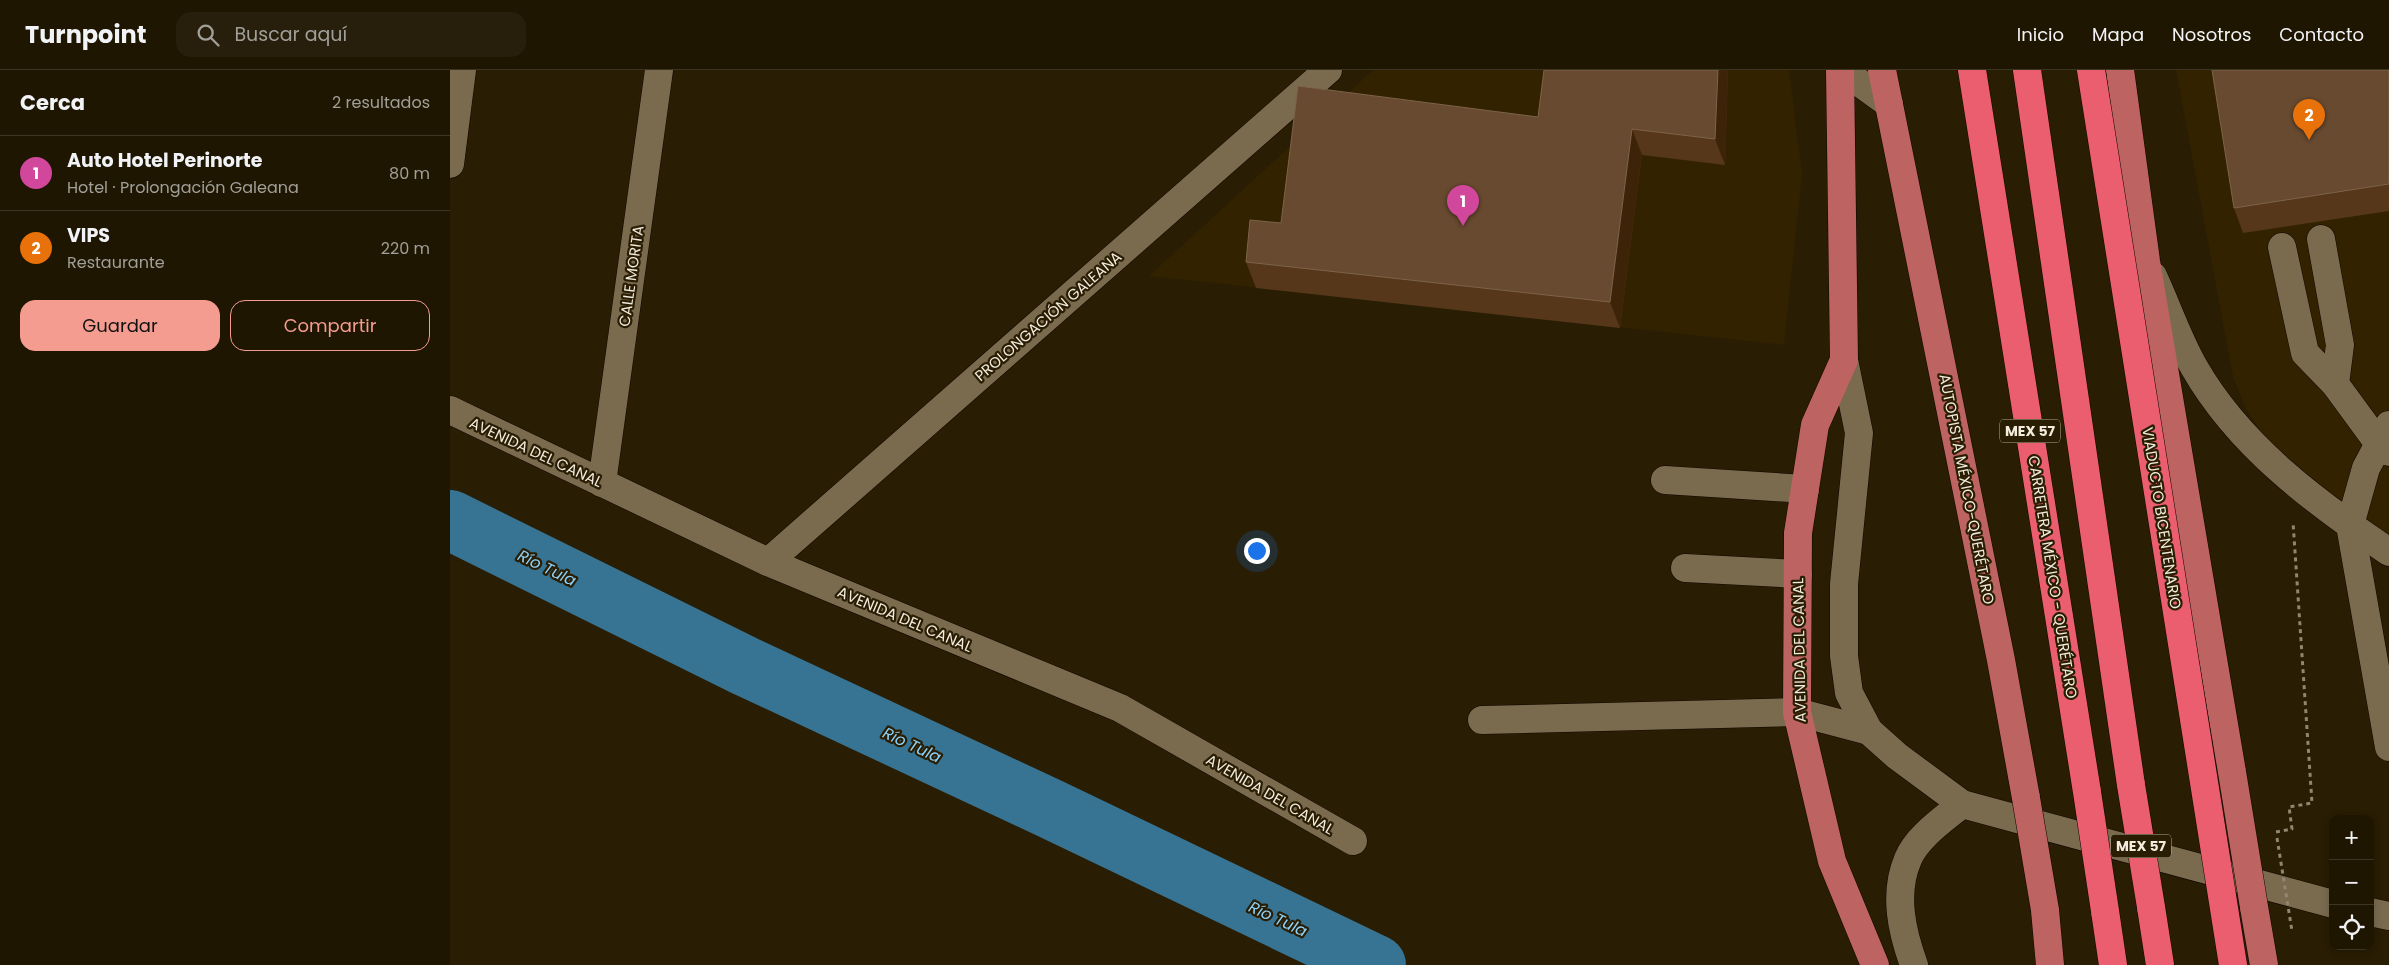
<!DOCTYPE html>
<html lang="es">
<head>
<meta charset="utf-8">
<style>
	:root { --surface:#1f1602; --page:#271f0c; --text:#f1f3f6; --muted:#a19f99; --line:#3c3524; --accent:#f59c90 }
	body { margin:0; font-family:Poppins,sans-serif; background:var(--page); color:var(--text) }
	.controls { position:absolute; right:15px; bottom:15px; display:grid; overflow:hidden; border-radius:10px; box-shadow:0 2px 8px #0003 }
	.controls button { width:45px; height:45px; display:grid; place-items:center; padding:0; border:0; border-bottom:1px solid var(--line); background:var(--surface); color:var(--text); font:25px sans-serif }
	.you { position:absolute; left:806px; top:480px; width:18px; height:18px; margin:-12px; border:4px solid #fff; border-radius:50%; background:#1a73e8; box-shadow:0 0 0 8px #1a73e833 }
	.badge { display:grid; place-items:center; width:32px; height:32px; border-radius:50%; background:var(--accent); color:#fff; font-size:16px; font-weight:700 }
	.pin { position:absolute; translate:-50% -41px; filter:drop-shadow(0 1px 2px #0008) }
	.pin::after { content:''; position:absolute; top:26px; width:18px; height:15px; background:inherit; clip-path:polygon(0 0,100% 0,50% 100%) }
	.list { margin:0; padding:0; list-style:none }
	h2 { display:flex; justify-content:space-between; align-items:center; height:65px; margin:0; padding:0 20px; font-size:21px }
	h2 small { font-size:16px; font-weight:400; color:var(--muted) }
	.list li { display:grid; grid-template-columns:32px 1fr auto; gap:15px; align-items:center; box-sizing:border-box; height:75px; padding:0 20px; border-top:1px solid var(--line) }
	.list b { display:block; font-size:19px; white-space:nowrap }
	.list p { margin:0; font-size:16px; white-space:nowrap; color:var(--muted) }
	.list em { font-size:16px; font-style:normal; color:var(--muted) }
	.actions { display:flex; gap:10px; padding:15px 20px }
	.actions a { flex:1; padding:11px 0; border:1px solid var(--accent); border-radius:15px; text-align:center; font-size:18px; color:var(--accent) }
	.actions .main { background:var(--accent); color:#111 }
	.icon { flex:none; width:28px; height:28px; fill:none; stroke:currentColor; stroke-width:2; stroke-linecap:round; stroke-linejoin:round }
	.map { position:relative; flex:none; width:1939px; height:895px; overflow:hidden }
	header { display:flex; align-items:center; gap:30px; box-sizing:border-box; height:70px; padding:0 25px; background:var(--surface); border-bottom:1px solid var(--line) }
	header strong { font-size:24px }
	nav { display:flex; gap:28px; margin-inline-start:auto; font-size:18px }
	.search { width:350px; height:45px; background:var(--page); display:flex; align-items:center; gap:12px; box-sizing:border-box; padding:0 18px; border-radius:15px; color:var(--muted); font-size:19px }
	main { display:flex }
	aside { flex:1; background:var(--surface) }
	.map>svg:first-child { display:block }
</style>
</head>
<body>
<header>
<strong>Turnpoint</strong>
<div class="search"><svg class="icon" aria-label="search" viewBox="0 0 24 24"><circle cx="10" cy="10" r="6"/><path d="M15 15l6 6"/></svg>Buscar aquí</div>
<nav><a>Inicio</a><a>Mapa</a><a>Nosotros</a><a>Contacto</a></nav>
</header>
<main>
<aside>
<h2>Cerca<small>2 resultados</small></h2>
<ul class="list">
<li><span class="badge" style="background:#d1479c">1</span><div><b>Auto Hotel Perinorte</b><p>Hotel · Prolongación Galeana</p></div><em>80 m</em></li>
<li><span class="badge" style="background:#e8710a">2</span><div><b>VIPS</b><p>Restaurante</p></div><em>220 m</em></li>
</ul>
<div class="actions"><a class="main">Guardar</a><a>Compartir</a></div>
</aside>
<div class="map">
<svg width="1939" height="895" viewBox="0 0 1939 895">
	<rect width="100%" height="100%" fill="#291d03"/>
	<g fill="#322200">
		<path d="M 923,0 L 1339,0 L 1352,104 L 1334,275 L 699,206 Z"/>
		<path d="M 1726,0 L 1939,0 L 1939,466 L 1872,424 L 1813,365 L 1796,339 L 1783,307 Z"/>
	</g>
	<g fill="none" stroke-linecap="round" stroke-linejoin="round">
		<path stroke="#377494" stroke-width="60" d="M 0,450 L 295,596 L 601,739 L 926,895"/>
		<g stroke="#110600" stroke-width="29">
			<g id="minor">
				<path d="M 1392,0 L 1439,34"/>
				<path d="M 0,94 L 12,0"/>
				<path d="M 1871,169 L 1890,275 L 1885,314"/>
				<path d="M 1832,177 L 1855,283 L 1885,314 L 1929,374 L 1939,382"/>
				<path d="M 1703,206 C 1717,236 1728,269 1744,297 C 1789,376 1865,432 1939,482"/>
				<path d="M 1394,290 L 1409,363 L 1394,514 L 1394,586 L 1399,623 L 1419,661 L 1447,686 L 1512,734 L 1883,834"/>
				<path d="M 0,340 L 318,492 L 670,638 L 903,771"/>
				<path d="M 1939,355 L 1916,398 L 1900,455 L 1939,677"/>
				<path d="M 1215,410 L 1355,419"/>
				<path d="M 152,413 L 209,0"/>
				<path d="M 318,492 L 878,0"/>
				<path d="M 1235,498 L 1348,504"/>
				<path d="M 1032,650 L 1347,642 L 1419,661"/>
				<path d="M 1920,842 L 1939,846"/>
				<path d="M 1464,895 C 1452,862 1443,824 1458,789 C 1467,767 1494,749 1512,734"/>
			</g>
		</g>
		<g stroke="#110600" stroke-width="29">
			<g id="major">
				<path d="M 1390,0 L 1394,290 L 1365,355 L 1348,463 L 1347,642 L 1382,791 L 1425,895"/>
				<path d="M 1432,0 L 1551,590 L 1576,728"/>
				<path d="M 1670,0 L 1696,191 L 1782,702"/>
				<path d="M 1804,837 L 1814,895"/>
				<path d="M 1595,840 L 1600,895"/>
			</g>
		</g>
		<g stroke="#110600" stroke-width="29">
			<g id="highway">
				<path d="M 1522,0 L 1637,722"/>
				<path d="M 1577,0 L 1681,715"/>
				<path d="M 1701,837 L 1710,895"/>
				<path d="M 1655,841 L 1663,895"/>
			</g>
		</g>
		<path stroke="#908671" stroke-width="3" stroke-dasharray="4 4" stroke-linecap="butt" d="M 1826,762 L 1842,759 L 1839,737 L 1862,733 L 1843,452"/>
		<use href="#minor" stroke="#7a6b4f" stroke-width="28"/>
		<use href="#major" stroke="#bd6362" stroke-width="28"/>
		<use href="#highway" stroke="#ea5e6f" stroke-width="28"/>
		<g stroke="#110600" stroke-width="29" stroke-linecap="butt">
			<g id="major-bridge">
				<path d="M 1782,702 L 1804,837"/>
				<path d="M 1576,728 L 1595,840"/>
			</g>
		</g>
		<g stroke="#110600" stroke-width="29" stroke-linecap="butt">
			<g id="highway-bridge">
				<path d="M 1641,0 L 1783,895"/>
				<path d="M 1681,715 L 1701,837"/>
				<path d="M 1637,722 L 1655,841"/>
			</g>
		</g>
		<path stroke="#908671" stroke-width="3" stroke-dasharray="4 4" stroke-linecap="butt" d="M 1827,768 L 1842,861"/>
		<use href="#major-bridge" stroke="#bd6362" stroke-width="28"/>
		<use href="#highway-bridge" stroke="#ea5e6f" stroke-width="28"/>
	</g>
	<g fill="#56371a">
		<path d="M 1094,0 L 1278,0 L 1275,95 L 1192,85 L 1170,258 L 806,218 L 796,192 L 831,153 L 1088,47 Z"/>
		<path d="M 1939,0 L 1939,141 L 1793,163 L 1784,138 Z"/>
	</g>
	<g fill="#3d2408">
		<path d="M 1268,0 L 1278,0 L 1275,95 L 1265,69 Z"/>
		<path d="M 1182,59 L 1192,85 L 1170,258 L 1160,232 Z"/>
	</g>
	<g fill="#674a2f" stroke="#7d634a">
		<path d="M 1094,0 L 1268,0 L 1265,69 L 1182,59 L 1160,232 L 796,192 L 800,150 L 831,153 L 848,16 L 1088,47 Z"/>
		<path d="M 1762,0 L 1939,0 L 1939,114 L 1784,138 Z"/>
	</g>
	<g text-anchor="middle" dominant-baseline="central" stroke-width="4.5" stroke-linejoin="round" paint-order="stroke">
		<g fill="#291d03" stroke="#b6ad9b" stroke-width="1">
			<rect x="1550" y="349.5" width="60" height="23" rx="4"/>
			<rect x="1661" y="764.5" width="60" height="23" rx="4"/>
		</g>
		<g font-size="14" font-weight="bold" fill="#f3ebdc">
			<text x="1580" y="361">MEX 57</text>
			<text x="1691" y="776">MEX 57</text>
		</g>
		<g font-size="15" fill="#f3ebdc" stroke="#291d03">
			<text transform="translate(181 206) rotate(-82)">CALLE MORITA</text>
			<text transform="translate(598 246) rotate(-41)">PROLONGACIÓN GALEANA</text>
			<text transform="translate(86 382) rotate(25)">AVENIDA DEL CANAL</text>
			<text transform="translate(1517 419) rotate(79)">AUTOPISTA MÉXICO-QUERÉTARO</text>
			<text transform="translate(1712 448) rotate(81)">VIADUCTO BICENTENARIO</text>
			<text transform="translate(1603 507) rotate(81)">CARRETERA MÉXICO - QUERÉTARO</text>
			<text transform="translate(455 549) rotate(23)">AVENIDA DEL CANAL</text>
			<text transform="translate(1349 580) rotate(-91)">AVENIDA DEL CANAL</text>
			<text transform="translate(820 724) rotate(30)">AVENIDA DEL CANAL</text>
		</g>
		<g font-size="16" font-style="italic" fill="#8cd1f8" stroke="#291d03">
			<text transform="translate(97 498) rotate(26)">Río Tula</text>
			<text transform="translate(462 675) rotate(25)">Río Tula</text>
			<text transform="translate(828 849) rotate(25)">Río Tula</text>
		</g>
	</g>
</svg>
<div class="controls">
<button>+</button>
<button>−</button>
<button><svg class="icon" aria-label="locate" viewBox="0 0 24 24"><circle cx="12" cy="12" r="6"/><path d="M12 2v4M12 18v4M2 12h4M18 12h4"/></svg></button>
</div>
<div class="you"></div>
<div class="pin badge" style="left:1013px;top:156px;background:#d1479c">1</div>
<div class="pin badge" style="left:1859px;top:70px;background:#e8710a">2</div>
</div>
</main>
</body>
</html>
